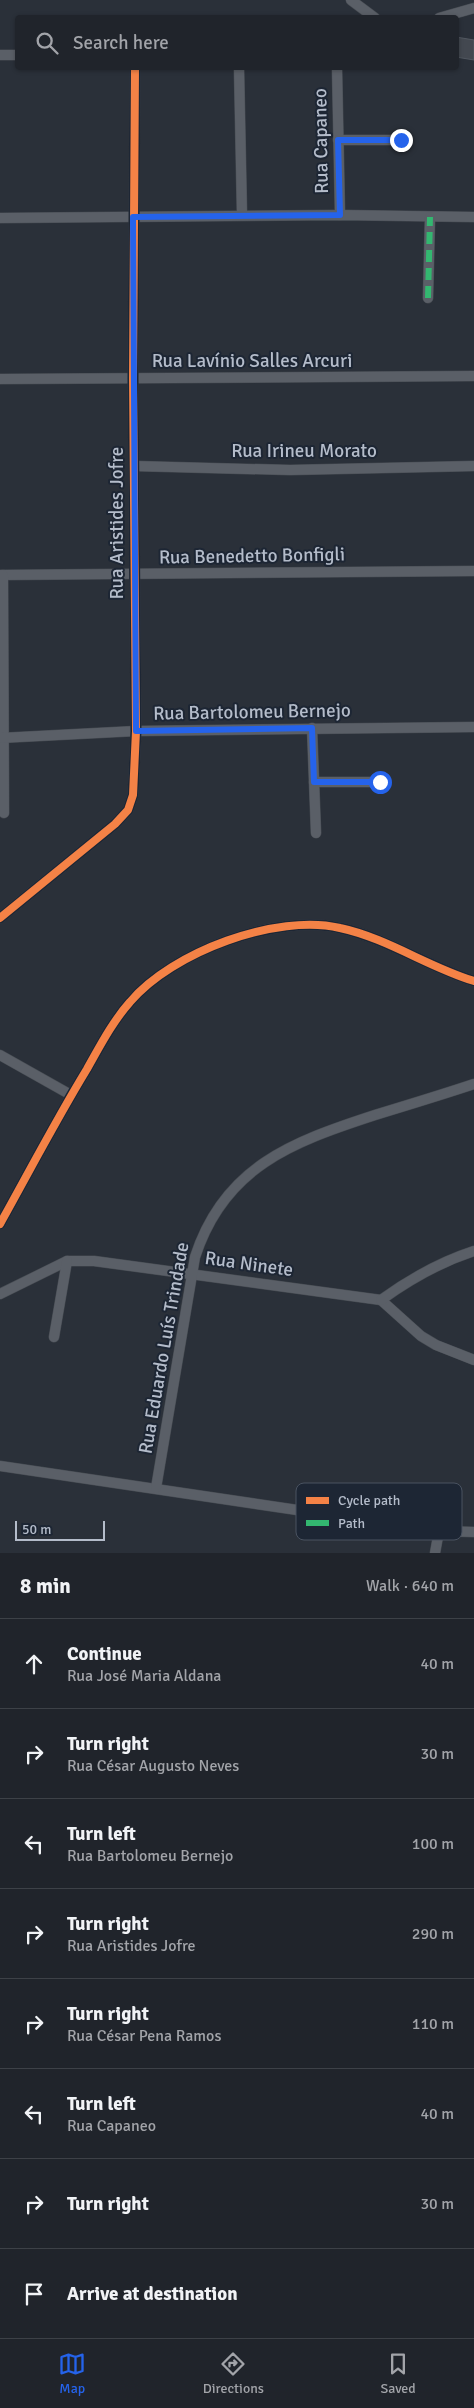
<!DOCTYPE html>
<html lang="en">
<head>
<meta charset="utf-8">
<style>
	:root { --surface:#20242b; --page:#2d3037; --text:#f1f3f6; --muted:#a2a4a9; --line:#3d4147; --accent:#2563eb }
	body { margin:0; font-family:Signika,sans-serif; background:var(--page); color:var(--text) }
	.scale { position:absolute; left:15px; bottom:12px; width:90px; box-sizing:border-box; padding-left:5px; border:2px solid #b4bcca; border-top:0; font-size:14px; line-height:18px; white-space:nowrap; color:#b4bcca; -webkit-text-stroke:4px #1d2634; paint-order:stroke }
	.stop { position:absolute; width:15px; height:15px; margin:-11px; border:4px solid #2563eb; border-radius:50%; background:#fff }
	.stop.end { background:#2563eb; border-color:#fff; box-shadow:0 1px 5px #0008 }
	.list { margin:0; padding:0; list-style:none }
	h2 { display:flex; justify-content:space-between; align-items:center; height:65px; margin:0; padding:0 20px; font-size:21px }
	h2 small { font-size:16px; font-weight:400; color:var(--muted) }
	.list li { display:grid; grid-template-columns:32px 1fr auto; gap:15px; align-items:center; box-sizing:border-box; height:90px; padding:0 20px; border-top:1px solid var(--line) }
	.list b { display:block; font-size:19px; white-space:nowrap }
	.list p { margin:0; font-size:16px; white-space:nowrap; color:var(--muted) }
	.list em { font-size:16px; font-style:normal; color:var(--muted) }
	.icon { flex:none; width:28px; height:28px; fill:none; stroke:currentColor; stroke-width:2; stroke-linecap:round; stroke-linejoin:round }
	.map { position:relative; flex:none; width:474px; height:1553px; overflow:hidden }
	.search { position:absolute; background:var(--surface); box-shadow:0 1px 4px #0004; left:15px; right:15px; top:15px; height:55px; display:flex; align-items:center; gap:12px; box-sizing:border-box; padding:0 18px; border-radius:5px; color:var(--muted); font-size:19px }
	.sheet { height:785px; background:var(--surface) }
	nav { display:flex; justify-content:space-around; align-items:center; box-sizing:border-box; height:70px; border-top:1px solid var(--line); background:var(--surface); font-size:14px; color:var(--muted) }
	nav a { display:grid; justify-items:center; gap:2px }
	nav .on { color:var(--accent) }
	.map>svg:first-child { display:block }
</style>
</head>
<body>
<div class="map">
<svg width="474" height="1553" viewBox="0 0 474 1553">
	<rect width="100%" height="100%" fill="#2a3039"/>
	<path fill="#434850" stroke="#525861" d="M 456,37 L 474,40 L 474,60 L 456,57 Z"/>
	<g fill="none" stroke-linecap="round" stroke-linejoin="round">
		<g stroke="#464b52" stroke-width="11">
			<g id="street">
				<path d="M 351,0 L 375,18"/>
				<path d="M 439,18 L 474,8"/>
				<path d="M 0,55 L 18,55"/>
				<path d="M 239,68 L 242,215"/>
				<path d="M 337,68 L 340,215"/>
				<path d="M 338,140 L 401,140"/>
				<path d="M 0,218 L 340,215 L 474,217"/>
				<path d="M 428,298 L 430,217"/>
				<path d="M 0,379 L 474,376"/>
				<path d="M 134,466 L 290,470 L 474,466"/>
				<path d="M 0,575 L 474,571"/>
				<path d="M 3,575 L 4,813"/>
				<path d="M 312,728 L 316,833"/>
				<path d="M 0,738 L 136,731 L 474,727"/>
				<path d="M 314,782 L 381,782"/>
				<path d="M 0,918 L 115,824 L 128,810 L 133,795 L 136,731 L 133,379 L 135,68"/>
				<path d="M 0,1055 L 71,1095"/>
				<path d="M 0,1224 C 29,1172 56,1120 87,1069 C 100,1046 113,1021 130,1002 C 172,952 277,913 340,928 C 387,938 428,967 474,981"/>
				<path d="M 0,1294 L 67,1261 L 94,1261 L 381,1300"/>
				<path d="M 381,1300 L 421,1336 L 436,1345 L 474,1360"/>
				<path d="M 381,1300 C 410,1279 440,1262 474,1251"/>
				<path d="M 54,1337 L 67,1261"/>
				<path d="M 0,1466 L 439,1531 L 474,1532"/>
				<path d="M 156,1488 L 195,1257 C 224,1167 292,1142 375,1115 C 408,1105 441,1095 474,1084"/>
				<path d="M 435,1553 L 439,1531"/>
			</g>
		</g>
		<use href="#street" stroke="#5a5f67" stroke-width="10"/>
		<g stroke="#33b770" stroke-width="6" stroke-dasharray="12 6" stroke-linecap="butt">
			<path d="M 338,140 L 401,140"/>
			<path d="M 428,298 L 430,217"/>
		</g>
		<g stroke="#1d2634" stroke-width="11">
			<g id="cycleway">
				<path d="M 0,918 L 115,824 L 128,810 L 133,795 L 136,731 L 133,379 L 135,68"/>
				<path d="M 0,1224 C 29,1172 56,1120 87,1069 C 100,1046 113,1021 130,1002 C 172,952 277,913 340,928 C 387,938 428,967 474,981"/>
			</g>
		</g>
		<use href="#cycleway" stroke="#f48246" stroke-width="8"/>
	</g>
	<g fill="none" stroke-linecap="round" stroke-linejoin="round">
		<path stroke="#2563eb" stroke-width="6" d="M 380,782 L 314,782 L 312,728 L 136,731 L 133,217 L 340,215 L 338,140 L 401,140"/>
	</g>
	<g text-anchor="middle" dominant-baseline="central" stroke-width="4" stroke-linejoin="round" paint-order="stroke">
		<g font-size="19" fill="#b4bcca" stroke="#1d2634">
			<text transform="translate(321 141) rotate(-91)">Rua Capaneo</text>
			<text x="252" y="361">Rua Lavínio Salles Arcuri</text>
			<text x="304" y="451">Rua Irineu Morato</text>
			<text transform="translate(117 523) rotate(-90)">Rua Aristides Jofre</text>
			<text transform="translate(252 556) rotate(-1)">Rua Benedetto Bonfigli</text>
			<text transform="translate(252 712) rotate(-1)">Rua Bartolomeu Bernejo</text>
			<text transform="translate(249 1264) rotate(8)">Rua Ninete</text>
			<text transform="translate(164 1348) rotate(-80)">Rua Eduardo Luís Trindade</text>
		</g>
	</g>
	<rect x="296" y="1483" width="166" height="57" rx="8" fill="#1d2634" stroke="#4a5361" stroke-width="1"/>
	<rect x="306" y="1497" width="23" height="7" fill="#f48246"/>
	<rect x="306" y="1520" width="23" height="6" fill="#33b770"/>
	<g font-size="14" fill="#b4bcca">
		<text x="338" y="1505">Cycle path</text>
		<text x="338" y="1528">Path</text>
	</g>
</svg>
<div class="scale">50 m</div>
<div class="stop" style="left:380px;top:782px"></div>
<div class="stop end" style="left:401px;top:140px"></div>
<div class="search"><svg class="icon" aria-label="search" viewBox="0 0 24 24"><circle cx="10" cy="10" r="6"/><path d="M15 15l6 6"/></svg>Search here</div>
</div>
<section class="sheet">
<h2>8 min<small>Walk · 640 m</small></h2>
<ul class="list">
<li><svg class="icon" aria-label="ahead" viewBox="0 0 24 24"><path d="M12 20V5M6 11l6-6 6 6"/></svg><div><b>Continue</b><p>Rua José Maria Aldana</p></div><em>40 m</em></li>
<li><svg class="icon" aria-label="right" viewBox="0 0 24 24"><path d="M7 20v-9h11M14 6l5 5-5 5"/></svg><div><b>Turn right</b><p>Rua César Augusto Neves</p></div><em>30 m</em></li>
<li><svg class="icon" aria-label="left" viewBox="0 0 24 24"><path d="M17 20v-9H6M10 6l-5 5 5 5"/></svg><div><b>Turn left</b><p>Rua Bartolomeu Bernejo</p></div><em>100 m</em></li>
<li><svg class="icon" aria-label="right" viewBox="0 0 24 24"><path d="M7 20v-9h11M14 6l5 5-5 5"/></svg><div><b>Turn right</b><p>Rua Aristides Jofre</p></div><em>290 m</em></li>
<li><svg class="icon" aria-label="right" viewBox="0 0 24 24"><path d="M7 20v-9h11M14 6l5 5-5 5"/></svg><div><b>Turn right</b><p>Rua César Pena Ramos</p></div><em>110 m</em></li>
<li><svg class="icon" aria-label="left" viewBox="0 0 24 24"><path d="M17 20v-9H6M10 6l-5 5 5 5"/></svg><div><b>Turn left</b><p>Rua Capaneo</p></div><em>40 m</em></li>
<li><svg class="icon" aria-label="right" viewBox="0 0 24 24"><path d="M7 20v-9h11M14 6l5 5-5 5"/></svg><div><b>Turn right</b></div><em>30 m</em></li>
<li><svg class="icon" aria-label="arrive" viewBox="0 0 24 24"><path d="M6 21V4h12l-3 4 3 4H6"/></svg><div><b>Arrive at destination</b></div></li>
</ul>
</section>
<nav>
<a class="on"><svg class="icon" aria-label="map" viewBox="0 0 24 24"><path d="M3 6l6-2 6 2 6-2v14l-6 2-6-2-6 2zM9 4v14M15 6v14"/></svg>Map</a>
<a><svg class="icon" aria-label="directions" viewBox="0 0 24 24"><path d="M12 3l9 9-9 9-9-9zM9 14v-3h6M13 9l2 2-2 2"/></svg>Directions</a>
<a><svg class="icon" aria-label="saved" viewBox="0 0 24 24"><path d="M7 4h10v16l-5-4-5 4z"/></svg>Saved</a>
</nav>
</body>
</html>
